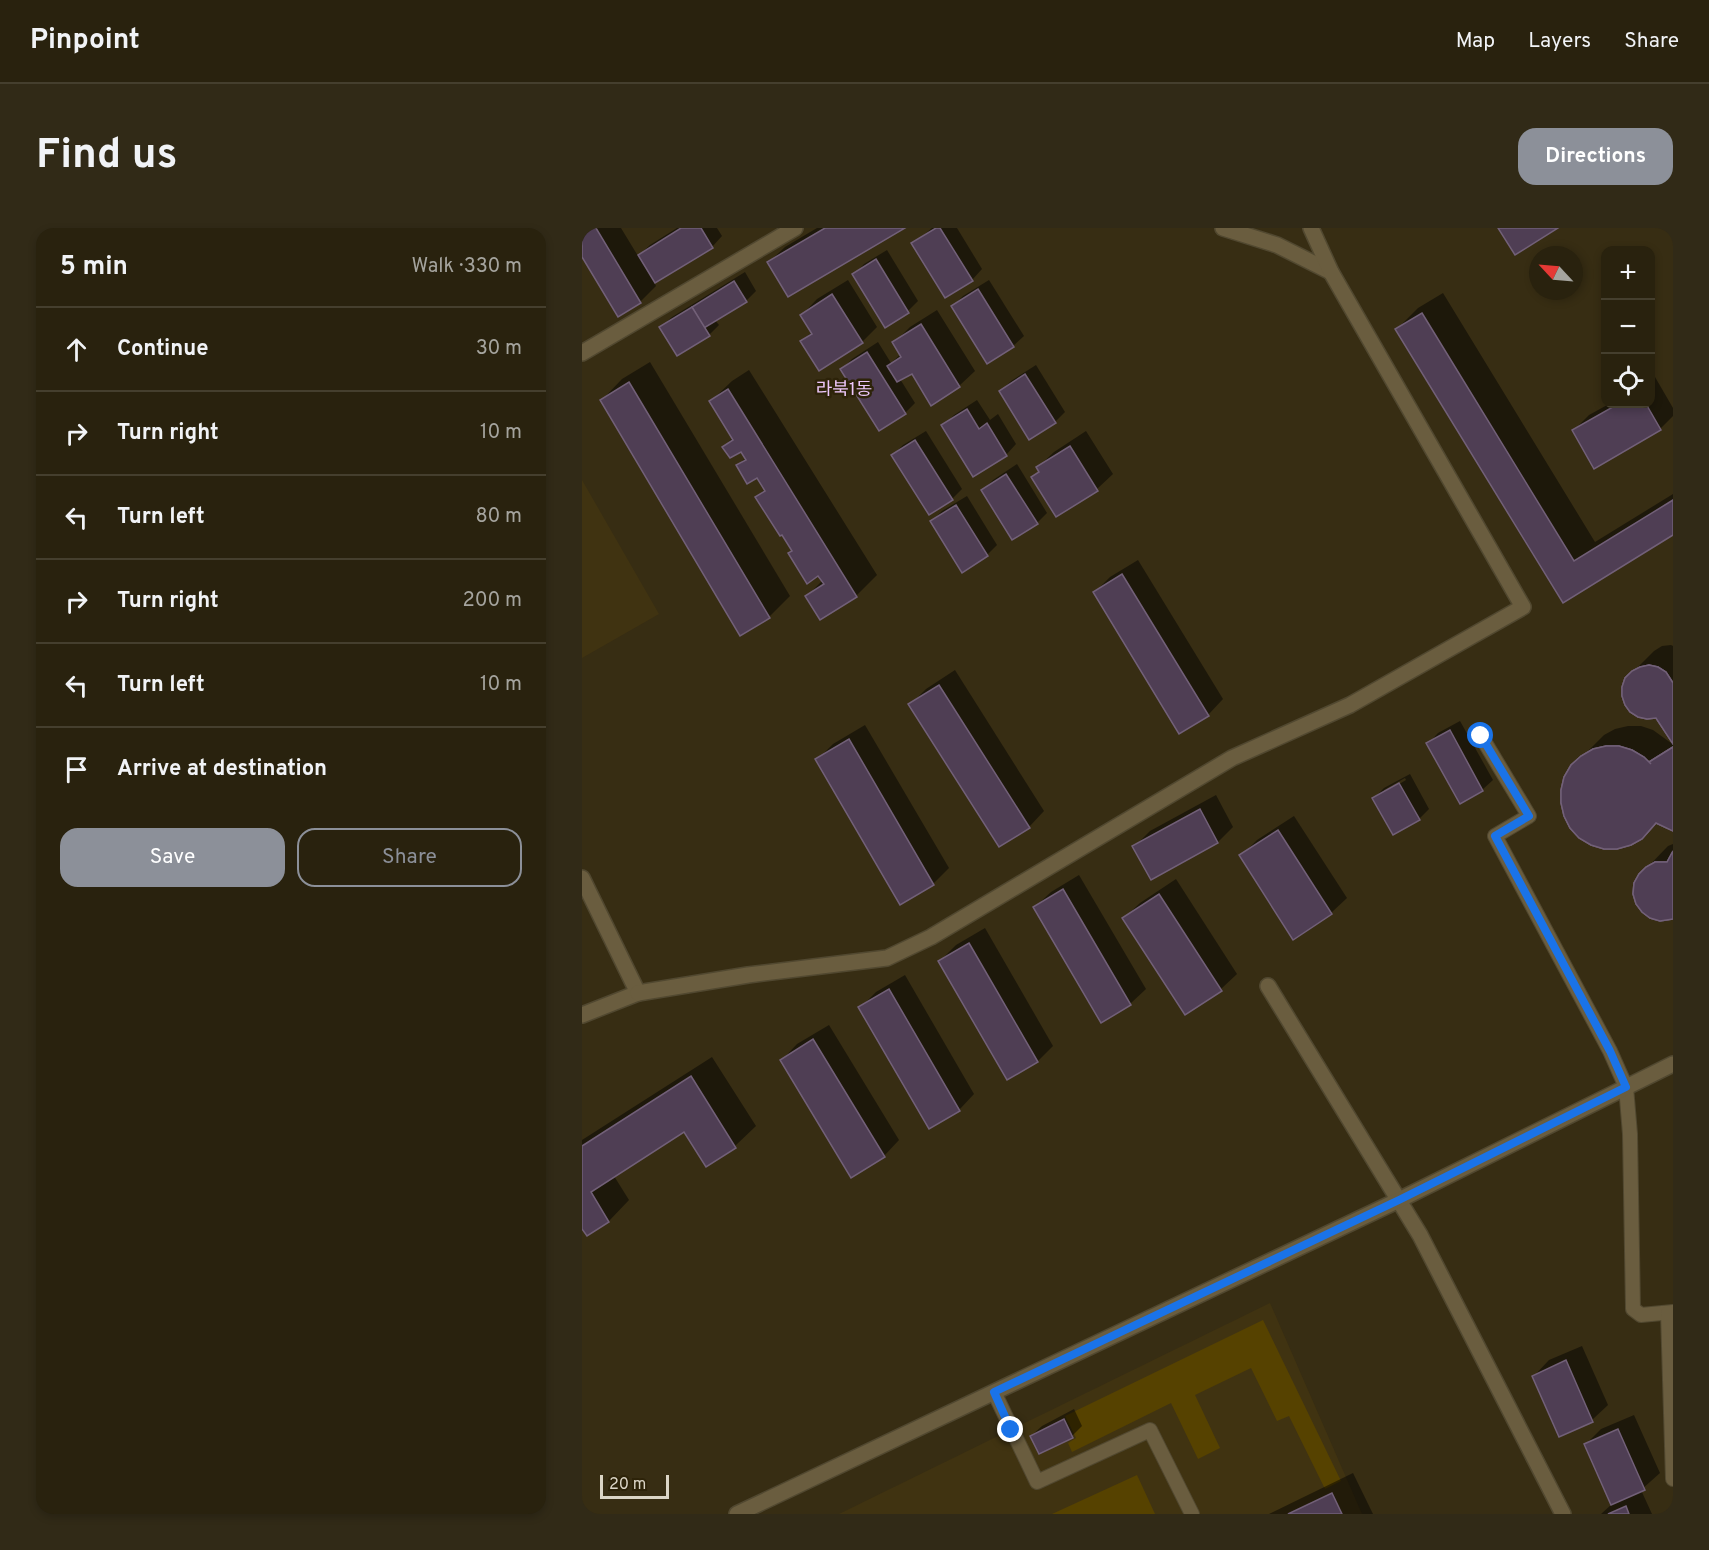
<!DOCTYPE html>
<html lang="en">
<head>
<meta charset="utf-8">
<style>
	:root { --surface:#29220e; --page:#312a17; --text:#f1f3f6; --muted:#a5a49e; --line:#453f2e; --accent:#8c9099 }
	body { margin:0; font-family:Overpass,"Noto Sans KR",sans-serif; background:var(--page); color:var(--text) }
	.controls { position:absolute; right:18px; top:18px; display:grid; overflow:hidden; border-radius:12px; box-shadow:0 3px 9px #0003 }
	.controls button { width:54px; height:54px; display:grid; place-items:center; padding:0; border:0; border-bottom:2px solid var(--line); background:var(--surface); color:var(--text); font:30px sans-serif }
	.compass { position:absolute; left:947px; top:18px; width:54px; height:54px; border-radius:50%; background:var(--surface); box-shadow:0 3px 9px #0003; rotate:296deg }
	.scale { position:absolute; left:18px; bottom:15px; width:69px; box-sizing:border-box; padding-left:6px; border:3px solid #dbd5c6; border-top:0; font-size:16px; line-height:21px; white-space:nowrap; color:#dbd5c6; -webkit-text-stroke:4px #2d2309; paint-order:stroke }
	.stop { position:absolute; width:18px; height:18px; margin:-14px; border:4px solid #1a73e8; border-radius:50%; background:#fff }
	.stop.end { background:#1a73e8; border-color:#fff; box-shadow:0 2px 6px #0008 }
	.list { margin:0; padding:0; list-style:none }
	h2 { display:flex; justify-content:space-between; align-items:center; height:78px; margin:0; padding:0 24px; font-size:26px }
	h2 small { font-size:20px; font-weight:400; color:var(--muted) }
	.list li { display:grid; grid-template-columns:39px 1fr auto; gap:18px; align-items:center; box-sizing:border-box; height:84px; padding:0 24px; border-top:2px solid var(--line) }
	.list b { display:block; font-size:22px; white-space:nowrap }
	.list em { font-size:20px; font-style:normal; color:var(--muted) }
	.actions { display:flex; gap:12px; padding:18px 24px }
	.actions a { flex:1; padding:14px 0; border:2px solid var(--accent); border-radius:18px; text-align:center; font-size:21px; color:var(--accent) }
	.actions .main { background:var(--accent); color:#fff }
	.icon { flex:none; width:33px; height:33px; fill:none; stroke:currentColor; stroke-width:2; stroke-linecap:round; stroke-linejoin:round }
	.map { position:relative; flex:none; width:1091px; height:1286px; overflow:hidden; border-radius:18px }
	header { display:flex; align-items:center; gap:36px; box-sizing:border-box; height:84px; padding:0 30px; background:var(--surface); border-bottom:2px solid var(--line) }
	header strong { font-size:28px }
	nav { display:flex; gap:33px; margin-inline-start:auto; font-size:21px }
	.intro { display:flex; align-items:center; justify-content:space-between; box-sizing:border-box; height:144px; padding:0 36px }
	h1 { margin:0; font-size:42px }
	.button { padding:15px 27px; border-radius:18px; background:var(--accent); color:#fff; font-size:21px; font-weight:700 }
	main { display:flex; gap:36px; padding:0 36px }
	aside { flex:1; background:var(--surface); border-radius:18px; box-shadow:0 3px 9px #0003 }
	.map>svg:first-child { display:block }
</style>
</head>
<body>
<header>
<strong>Pinpoint</strong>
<nav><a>Map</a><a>Layers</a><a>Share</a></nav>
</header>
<div class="intro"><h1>Find us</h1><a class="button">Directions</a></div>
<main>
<aside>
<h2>5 min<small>Walk · 330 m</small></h2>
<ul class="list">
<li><svg class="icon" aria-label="ahead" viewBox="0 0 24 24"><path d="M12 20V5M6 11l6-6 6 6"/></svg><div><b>Continue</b></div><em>30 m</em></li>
<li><svg class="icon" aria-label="right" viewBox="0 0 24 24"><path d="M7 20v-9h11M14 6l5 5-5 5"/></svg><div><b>Turn right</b></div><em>10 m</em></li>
<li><svg class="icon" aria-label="left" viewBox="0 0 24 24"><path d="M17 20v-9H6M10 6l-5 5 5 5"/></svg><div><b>Turn left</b></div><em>80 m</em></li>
<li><svg class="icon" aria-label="right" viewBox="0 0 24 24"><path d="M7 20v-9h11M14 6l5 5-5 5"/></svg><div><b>Turn right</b></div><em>200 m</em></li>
<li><svg class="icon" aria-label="left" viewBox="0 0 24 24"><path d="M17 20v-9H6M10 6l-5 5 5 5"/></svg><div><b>Turn left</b></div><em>10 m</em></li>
<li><svg class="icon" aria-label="arrive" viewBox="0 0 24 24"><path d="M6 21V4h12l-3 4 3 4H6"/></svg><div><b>Arrive at destination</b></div></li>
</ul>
<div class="actions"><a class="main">Save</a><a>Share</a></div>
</aside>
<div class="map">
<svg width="1091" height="1286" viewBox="0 0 1091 1286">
	<rect width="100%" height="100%" fill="#372d13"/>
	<g fill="#403311">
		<path d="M 0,252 L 77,386 L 0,430 Z"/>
		<path d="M 688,1075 L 780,1286 L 257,1286 Z"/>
	</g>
	<g fill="#564200">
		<path d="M 681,1092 L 759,1253 L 743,1261 L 707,1188 L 695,1193 L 669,1140 L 613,1167 L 638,1220 L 616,1231 L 589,1175 L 490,1224 L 486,1215 L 494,1210 L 483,1188 Z"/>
		<path d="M 555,1247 L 573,1286 L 470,1286 Z"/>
	</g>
	<g fill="#0007" fill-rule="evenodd">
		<path d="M 0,0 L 39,0 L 56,28 L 68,17 L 95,0 L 135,0 L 140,8 L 130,19 L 72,54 L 74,58 L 58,74 L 37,87 L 0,26 Z"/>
		<path d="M 235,0 L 320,0 L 187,34 L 203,19 Z"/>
		<path d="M 350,0 L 375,0 L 400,41 L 390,52 L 331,16 Z"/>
		<path d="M 305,22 L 336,73 L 326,83 L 272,47 L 282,36 Z"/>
		<path d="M 163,44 L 174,63 L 164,73 L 133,92 L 137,97 L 127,107 L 79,99 L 90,89 Z"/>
		<path d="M 266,52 L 295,99 L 280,114 L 220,113 L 230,104 L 220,87 L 235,71 Z"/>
		<path d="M 407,52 L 442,108 L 431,118 L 405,134 L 371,78 L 381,68 Z"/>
		<path d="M 861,65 L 1013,314 L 1091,266 L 1091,305 L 981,372 L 815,101 L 836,80 Z"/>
		<path d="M 355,82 L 393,143 L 377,158 L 330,144 L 318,151 L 333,175 L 323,185 L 260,141 L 270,131 L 296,114 L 309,135 L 319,126 L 312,115 L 328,99 Z"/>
		<path d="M 68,134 L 208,368 L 187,389 L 20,172 L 40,151 Z"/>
		<path d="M 454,137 L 483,184 L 473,194 L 419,163 L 429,153 Z"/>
		<path d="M 167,142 L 295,347 L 274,368 L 238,390 L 225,368 L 241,352 L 211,322 L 175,269 L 183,261 L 176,248 L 156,238 L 164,229 L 159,222 L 142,219 L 151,209 L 129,173 L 150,153 Z"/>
		<path d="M 1073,149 L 1091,180 L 1091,188 L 1078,201 L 992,202 L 1007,187 L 1027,176 L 1068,176 L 1068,151 Z"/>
		<path d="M 395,172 L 408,192 L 416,186 L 434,216 L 424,227 L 361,198 L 372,187 Z"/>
		<path d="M 344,203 L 380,261 L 370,271 L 311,227 L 321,217 Z"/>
		<path d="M 504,203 L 531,246 L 515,261 L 474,287 L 451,250 L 458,243 L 456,239 L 472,224 Z"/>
		<path d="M 435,236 L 465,285 L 455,295 L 401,262 L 411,252 Z"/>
		<path d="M 385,268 L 415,317 L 405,327 L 350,293 L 360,283 Z"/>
		<path d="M 556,332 L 641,471 L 626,487 L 512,365 L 528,349 Z"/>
		<path d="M 1089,417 L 1091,418 L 1091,513 L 1051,444 L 1072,423 L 1080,418 Z"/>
		<path d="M 373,442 L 462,583 L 447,599 L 328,477 L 344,461 Z"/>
		<path d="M 878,493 L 911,552 L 900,562 L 846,516 L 856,505 Z"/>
		<path d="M 283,497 L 367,640 L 351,656 L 235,532 L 251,516 Z"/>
		<path d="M 1046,498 L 1059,498 L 1071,502 L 1089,515 L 1091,513 L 1091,602 L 991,538 L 1022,507 L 1033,501 Z"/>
		<path d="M 828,546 L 847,581 L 837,591 L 792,570 L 802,560 ZM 823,550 L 824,552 L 802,565 L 802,562 Z"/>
		<path d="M 634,567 L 651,599 L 636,614 L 569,650 L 552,619 L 568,603 Z"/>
		<path d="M 712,588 L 765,670 L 749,685 L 659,628 L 675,612 Z"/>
		<path d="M 1091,616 L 1091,689 L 1058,647 L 1086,618 Z"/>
		<path d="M 497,647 L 564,761 L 548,776 L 453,679 L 469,664 Z"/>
		<path d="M 594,651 L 655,746 L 639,761 L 604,785 L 542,690 L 558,675 Z"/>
		<path d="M 403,700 L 471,818 L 456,833 L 426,850 L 358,733 L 374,717 Z"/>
		<path d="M 323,747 L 392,866 L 377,882 L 278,780 L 294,764 Z"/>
		<path d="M 247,797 L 317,912 L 302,928 L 200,832 L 215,816 Z"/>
		<path d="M 130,829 L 174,898 L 153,918 L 125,937 L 103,902 L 32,948 L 47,972 L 27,993 L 5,1006 L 0,998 L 0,912 Z"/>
		<path d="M 1000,1118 L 1026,1177 L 1010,1192 L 977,1207 L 952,1148 L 967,1132 Z"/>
		<path d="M 492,1181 L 500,1198 L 490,1208 L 449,1208 L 460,1198 Z"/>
		<path d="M 1052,1187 L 1078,1245 L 1059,1262 L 1070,1286 L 1019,1286 L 1030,1276 L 1004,1216 L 1019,1201 Z"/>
		<path d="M 771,1245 L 791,1286 L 687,1286 Z"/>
	</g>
	<g fill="#4f3e54" stroke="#726078" stroke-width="1.5">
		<path d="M 0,0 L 14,0 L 59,75 L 36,89 L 0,29 Z"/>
		<path d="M 99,0 L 119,0 L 131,20 L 73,55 L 56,27 Z"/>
		<path d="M 243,0 L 323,0 L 206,69 L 185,34 Z"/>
		<path d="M 354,0 L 358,0 L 391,53 L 363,70 L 329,15 Z"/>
		<path d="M 916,0 L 976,0 L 933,27 Z"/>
		<path d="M 294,31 L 327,85 L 303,100 L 270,46 Z"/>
		<path d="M 152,53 L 165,74 L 122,100 L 110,79 Z"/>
		<path d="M 396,61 L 432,119 L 405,136 L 369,78 Z"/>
		<path d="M 250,66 L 281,115 L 237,143 L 218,113 L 230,106 L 218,87 Z"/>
		<path d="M 110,79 L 128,108 L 95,128 L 77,99 Z"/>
		<path d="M 840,85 L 992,333 L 1091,272 L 1091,307 L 981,375 L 813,101 Z"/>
		<path d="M 339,96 L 378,159 L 349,178 L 330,146 L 315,154 L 305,138 L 319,129 L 310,114 Z"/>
		<path d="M 285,124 L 324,186 L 297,203 L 258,141 Z"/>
		<path d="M 443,146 L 474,195 L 447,212 L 417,163 Z"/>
		<path d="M 47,154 L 188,390 L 158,408 L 18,172 Z"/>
		<path d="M 146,161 L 275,369 L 238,392 L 223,368 L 242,356 L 236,348 L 225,356 L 206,325 L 210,323 L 200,307 L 198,308 L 173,269 L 183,263 L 175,250 L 165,256 L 154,237 L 164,232 L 159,224 L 148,230 L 140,219 L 151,212 L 127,173 Z"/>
		<path d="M 1036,176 L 1064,176 L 1079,202 L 1012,241 L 990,202 Z"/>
		<path d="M 385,181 L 397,201 L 405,195 L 425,228 L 391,249 L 359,197 Z"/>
		<path d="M 333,212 L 371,272 L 347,287 L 309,227 Z"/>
		<path d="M 488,218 L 516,263 L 474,289 L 449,249 L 457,244 L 454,239 Z"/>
		<path d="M 424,246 L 456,296 L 430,312 L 399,262 Z"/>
		<path d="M 374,277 L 406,328 L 380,345 L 348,293 Z"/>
		<path d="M 540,346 L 627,488 L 597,506 L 511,364 Z"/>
		<path d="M 1067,437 L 1076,439 L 1084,444 L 1091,455 L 1091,516 L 1074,490 L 1065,491 L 1056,489 L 1048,484 L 1043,477 L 1040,468 L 1040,459 L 1043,450 L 1050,443 L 1058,439 Z"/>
		<path d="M 1067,437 L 1076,439 L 1084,444 L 1091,455 L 1091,516 L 1074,490 L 1065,491 L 1056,489 L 1048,484 L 1043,477 L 1040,468 L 1040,459 L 1043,450 L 1050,443 L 1058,439 Z"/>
		<path d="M 357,457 L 448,600 L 417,619 L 326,476 Z"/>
		<path d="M 868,502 L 901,563 L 878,576 L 844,515 Z"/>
		<path d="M 267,511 L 352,657 L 318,677 L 233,531 Z"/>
		<path d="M 1024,518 L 1037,518 L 1050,522 L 1062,529 L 1069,536 L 1067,534 L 1091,519 L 1091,535 L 1075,546 L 1081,563 L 1080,578 L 1091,583 L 1091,603 L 1074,595 L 1060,611 L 1049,617 L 1035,621 L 1022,621 L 1009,617 L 997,610 L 988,600 L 982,588 L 979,575 L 979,562 L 982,549 L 989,537 L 999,528 L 1011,521 Z"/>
		<path d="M 1024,518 L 1037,518 L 1050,522 L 1062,529 L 1069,536 L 1067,534 L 1091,519 L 1091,603 L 1074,595 L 1060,611 L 1049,617 L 1035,621 L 1022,621 L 1009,617 L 997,610 L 988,600 L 982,588 L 979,575 L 979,562 L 982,549 L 989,537 L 999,528 L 1011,521 Z"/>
		<path d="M 817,555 L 838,592 L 811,607 L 790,570 Z"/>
		<path d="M 618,581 L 636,615 L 569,652 L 550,618 Z"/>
		<path d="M 696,602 L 750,686 L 711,712 L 657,627 Z"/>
		<path d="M 1091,623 L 1091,691 L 1078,693 L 1068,690 L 1060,684 L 1054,676 L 1051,666 L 1052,655 L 1057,646 L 1064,639 L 1073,634 L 1085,634 Z"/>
		<path d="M 1091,623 L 1091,691 L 1078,693 L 1068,690 L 1060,684 L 1054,676 L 1051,666 L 1052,655 L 1057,646 L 1064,639 L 1073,634 L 1085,634 Z"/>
		<path d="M 481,661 L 549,777 L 519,795 L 451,679 Z"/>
		<path d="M 577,666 L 640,763 L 603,787 L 540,690 Z"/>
		<path d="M 387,715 L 456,834 L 425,852 L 356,733 Z"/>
		<path d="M 307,761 L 378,883 L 347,901 L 276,779 Z"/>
		<path d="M 231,811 L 303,929 L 269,950 L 198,832 Z"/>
		<path d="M 109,848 L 154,920 L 124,939 L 102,904 L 9,964 L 27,994 L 5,1008 L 0,1001 L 0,918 Z"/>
		<path d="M 984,1132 L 1011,1194 L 977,1209 L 950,1148 Z"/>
		<path d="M 482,1191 L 491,1210 L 457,1226 L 448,1208 Z"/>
		<path d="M 1036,1201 L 1063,1262 L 1029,1277 L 1002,1216 Z"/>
		<path d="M 750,1265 L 760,1286 L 706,1286 Z"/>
		<path d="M 1044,1278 L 1047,1286 L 1026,1286 Z"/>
	</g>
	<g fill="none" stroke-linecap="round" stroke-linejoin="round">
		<g stroke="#514830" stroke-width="16">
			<g id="service">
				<path d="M 899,508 L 947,588 L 913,608 L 1028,823 L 1044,859 L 1048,906 L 1051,1081 L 1059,1087 L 1091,1084"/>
				<path d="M 1086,1085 L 1091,1251"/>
				<path d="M 412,1164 L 455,1254 L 568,1202 L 610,1286"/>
			</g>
		</g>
		<g stroke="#514830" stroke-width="18">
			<g id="minor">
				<path d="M 641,0 L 695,17 L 749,44"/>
				<path d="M 0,125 L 213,0"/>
				<path d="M 0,650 L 56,765 L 0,787"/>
				<path d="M 686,758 L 838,1007 L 981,1286"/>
				<path d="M 56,765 L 166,747 L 305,730 L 349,709 L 650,530 L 768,477 L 941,379 L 749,44 L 729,0"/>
			</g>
		</g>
		<g stroke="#514830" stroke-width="18">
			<path id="tertiary" d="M 155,1286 L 817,972 L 1091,836"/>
		</g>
		<use href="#service" stroke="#6a5d3f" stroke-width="14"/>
		<use href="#minor" stroke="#6a5d3f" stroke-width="15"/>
		<use href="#tertiary" stroke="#6a5d3f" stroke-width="15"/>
	</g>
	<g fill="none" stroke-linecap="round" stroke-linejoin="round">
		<path stroke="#1a73e8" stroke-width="8" d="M 429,1202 L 412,1164 L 817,972 L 1044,859 L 1028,823 L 913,608 L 947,588 L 899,508"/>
	</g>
	<g text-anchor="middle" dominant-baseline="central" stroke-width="5" stroke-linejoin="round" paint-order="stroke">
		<g font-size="18" fill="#edc7fa" stroke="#2d2309">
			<text x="262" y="162">라북1동</text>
		</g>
	</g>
</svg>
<div class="controls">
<button>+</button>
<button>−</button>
<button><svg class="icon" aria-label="locate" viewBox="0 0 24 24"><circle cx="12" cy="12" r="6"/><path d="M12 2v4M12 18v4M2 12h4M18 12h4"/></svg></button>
</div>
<svg class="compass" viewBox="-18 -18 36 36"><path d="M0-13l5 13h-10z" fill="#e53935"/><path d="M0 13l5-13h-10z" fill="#a5a49e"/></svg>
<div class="scale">20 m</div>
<div class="stop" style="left:899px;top:508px"></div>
<div class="stop end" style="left:429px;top:1202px"></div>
</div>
</main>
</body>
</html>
